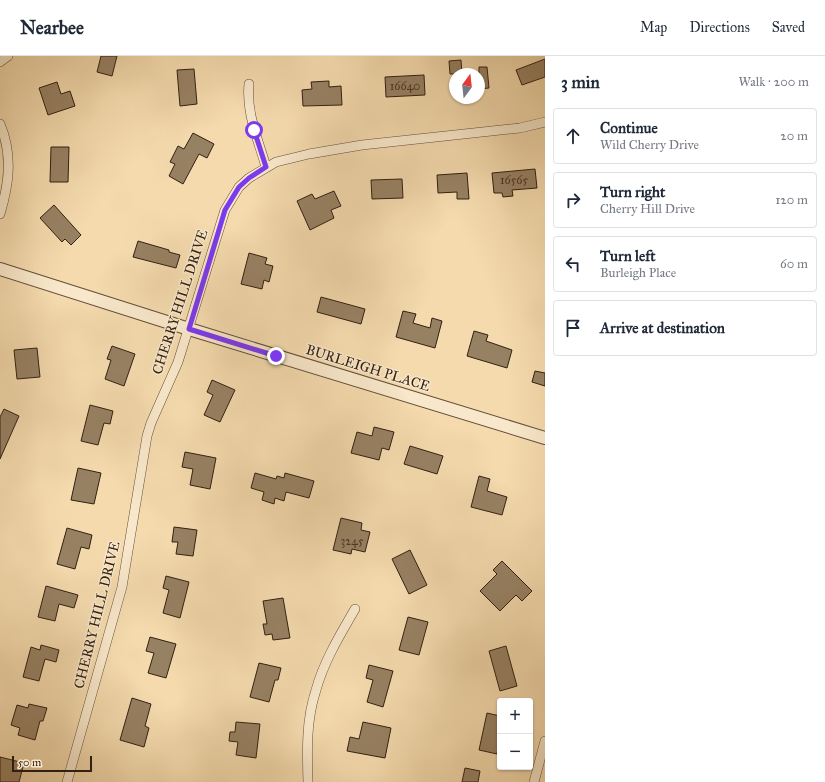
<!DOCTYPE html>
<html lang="en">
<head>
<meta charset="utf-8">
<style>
	:root { --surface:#fff; --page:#f6f6f7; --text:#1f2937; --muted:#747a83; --line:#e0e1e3 }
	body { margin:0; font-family:"IM FELL Great Primer",serif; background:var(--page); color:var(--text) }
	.controls { position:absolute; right:12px; bottom:12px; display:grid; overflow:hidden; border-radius:4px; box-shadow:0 1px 3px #0004 }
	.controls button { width:36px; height:36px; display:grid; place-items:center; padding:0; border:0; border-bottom:1px solid var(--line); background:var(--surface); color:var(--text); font:20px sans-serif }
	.compass { position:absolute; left:449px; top:12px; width:36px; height:36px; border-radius:50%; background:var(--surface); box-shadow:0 1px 3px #0004; rotate:15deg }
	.scale { position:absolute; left:12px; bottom:10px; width:80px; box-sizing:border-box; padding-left:4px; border:2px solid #322012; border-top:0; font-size:11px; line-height:14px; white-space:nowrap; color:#322012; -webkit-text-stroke:3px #f8e7ca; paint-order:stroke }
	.stop { position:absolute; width:12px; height:12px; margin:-9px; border:3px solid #7c3aed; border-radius:50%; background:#fff }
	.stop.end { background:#7c3aed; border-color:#fff; box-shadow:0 1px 4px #0008 }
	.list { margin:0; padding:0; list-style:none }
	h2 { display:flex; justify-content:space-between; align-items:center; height:52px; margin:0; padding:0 16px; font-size:17px }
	h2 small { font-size:13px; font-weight:400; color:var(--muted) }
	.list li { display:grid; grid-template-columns:26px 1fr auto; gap:12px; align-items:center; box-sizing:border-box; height:56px; margin:0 8px 8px; padding:0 8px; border:1px solid var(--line); border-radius:4px }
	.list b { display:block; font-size:15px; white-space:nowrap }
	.list p { margin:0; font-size:13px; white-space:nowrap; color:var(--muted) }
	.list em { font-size:13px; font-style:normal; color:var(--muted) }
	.icon { flex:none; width:22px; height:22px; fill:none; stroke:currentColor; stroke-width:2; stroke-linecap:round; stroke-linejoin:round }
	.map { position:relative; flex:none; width:545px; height:726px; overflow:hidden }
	header { display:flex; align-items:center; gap:24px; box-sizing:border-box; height:56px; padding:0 20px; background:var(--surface); border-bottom:1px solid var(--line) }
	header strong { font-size:19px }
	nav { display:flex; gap:22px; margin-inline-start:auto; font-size:14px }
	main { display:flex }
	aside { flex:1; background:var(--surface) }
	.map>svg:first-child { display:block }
</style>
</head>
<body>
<header>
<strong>Nearbee</strong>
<nav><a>Map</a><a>Directions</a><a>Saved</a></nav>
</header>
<main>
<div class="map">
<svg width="545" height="726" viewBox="0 0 545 726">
	<rect width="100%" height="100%" fill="#f4daad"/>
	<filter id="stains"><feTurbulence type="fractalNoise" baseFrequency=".005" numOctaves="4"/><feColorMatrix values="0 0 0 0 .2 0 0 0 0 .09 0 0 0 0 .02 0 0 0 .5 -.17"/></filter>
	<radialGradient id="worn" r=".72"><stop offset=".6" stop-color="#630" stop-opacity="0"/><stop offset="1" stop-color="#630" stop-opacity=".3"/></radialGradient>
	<g fill="#978163" stroke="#322012">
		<path d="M 101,0 L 117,0 L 112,20 L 97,16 Z"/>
		<path d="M 545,3 L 545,21 L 522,29 L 516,14 Z"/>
		<path d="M 461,4 L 462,18 L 450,18 L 449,5 Z"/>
		<path d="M 479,11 L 487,11 L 489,32 L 479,33 Z"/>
		<path d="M 194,13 L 197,48 L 180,50 L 177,14 Z"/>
		<path d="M 424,19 L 425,39 L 386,41 L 385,21 Z"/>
		<path d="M 329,25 L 329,31 L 341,30 L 342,49 L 303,50 L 302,34 L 312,33 L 311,26 Z"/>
		<path d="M 57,26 L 61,38 L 70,35 L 75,50 L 48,59 L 39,32 Z"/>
		<path d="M 193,77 L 214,88 L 207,102 L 199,98 L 183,128 L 169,120 L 175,108 L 170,106 L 178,90 L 184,93 Z"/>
		<path d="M 51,91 L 69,91 L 68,126 L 50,126 Z"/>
		<path d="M 535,113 L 537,132 L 512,134 L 513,140 L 503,141 L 502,137 L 494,137 L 492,117 Z"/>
		<path d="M 467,117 L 469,143 L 457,143 L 457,136 L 438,137 L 437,119 Z"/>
		<path d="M 402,123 L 403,142 L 372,143 L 371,124 Z"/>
		<path d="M 334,135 L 341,150 L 331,154 L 334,162 L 310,174 L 297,145 L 312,138 L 315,143 Z"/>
		<path d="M 54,149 L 81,179 L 71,189 L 65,183 L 62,186 L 40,162 Z"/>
		<path d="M 138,185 L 169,194 L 169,196 L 180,199 L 176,212 L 133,201 Z"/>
		<path d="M 249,197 L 267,202 L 265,208 L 273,210 L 269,226 L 264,224 L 262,233 L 241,228 Z"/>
		<path d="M 321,241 L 365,253 L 361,268 L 317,256 Z"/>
		<path d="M 403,255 L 416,258 L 413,267 L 430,272 L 432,262 L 442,265 L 435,292 L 396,281 Z"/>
		<path d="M 474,275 L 488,279 L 486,285 L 512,294 L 507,312 L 467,300 Z"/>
		<path d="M 112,290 L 135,298 L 124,330 L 105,323 L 111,304 L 107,303 Z"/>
		<path d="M 37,292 L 40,321 L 17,323 L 14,294 Z"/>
		<path d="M 535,315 L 545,317 L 545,330 L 532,326 Z"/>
		<path d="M 212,324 L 235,334 L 220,366 L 204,359 L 213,339 L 207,336 Z"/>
		<path d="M 90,349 L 113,355 L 110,368 L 104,367 L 98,389 L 81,385 Z"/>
		<path d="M 4,353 L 19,360 L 0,403 L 0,361 Z"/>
		<path d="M 374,371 L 394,376 L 389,394 L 382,392 L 379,404 L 351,397 L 357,376 L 372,380 Z"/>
		<path d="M 410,390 L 443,400 L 437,418 L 404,408 Z"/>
		<path d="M 185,396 L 216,402 L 210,433 L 190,429 L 193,413 L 182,411 Z"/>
		<path d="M 78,412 L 101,417 L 94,448 L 71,444 Z"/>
		<path d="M 255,417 L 276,423 L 277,420 L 284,422 L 285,417 L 314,425 L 309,442 L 286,436 L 284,445 L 275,442 L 274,448 L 262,444 L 264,436 L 251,432 Z"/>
		<path d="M 479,420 L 490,423 L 487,435 L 507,441 L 502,459 L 471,451 Z"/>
		<path d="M 341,462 L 362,467 L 361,474 L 370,476 L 365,496 L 352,493 L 351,498 L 333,494 Z"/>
		<path d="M 174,471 L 197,474 L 193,500 L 176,498 L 178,486 L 172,486 Z"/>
		<path d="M 67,472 L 92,479 L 89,493 L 81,491 L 75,513 L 57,508 Z"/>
		<path d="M 410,494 L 427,529 L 409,538 L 392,503 Z"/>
		<path d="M 502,505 L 532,535 L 522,545 L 516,539 L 500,555 L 480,535 L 497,518 L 493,514 Z"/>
		<path d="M 166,520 L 189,526 L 180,562 L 163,557 L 169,534 L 163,532 Z"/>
		<path d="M 46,530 L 78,539 L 74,552 L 59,548 L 55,565 L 38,561 Z"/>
		<path d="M 283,542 L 290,582 L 273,584 L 272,578 L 265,579 L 263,568 L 267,568 L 263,545 Z"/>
		<path d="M 408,561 L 428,566 L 419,599 L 399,594 Z"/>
		<path d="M 150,581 L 176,588 L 166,622 L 148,617 L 154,597 L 146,595 Z"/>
		<path d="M 41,589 L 59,594 L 56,606 L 45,603 L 39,625 L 23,621 L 31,591 L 40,594 Z"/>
		<path d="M 506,590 L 517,630 L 500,635 L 489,595 Z"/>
		<path d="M 259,607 L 281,612 L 278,624 L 275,624 L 269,646 L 250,641 Z"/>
		<path d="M 369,609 L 393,615 L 383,651 L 367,646 L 373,624 L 366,622 Z"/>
		<path d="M 132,642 L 151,648 L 145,670 L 149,672 L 144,691 L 120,684 Z"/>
		<path d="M 29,648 L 47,652 L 43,665 L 40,665 L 35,684 L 18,679 L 20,672 L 11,669 L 17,649 L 28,652 Z"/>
		<path d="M 487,657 L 500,660 L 500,683 L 497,698 L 479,694 Z"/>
		<path d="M 236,666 L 260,668 L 256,702 L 236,699 L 238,686 L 229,685 L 230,676 L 235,676 Z"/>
		<path d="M 363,666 L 391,672 L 385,702 L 347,695 L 350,681 L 359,683 Z"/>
		<path d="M 0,701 L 24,707 L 19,726 L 0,726 Z"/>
		<path d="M 465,712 L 480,715 L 478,726 L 462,726 Z"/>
	</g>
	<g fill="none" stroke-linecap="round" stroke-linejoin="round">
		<g stroke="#624e39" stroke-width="10">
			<g id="minor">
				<path d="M 0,6 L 8,0"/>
				<path d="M 249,28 C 246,57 258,83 266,111"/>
				<path d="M 0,68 C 13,99 9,128 0,158"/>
				<path d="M 67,726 L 122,531 L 147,380 L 151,367 L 178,306 L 225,154 L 239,131 L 249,122 L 276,106 L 309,98 L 362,89 L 520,72 L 545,66"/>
				<path d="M 308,726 C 307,695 306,664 316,634 C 324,605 340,579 355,553"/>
				<path d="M 534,726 L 545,685"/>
			</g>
		</g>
		<g stroke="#624e39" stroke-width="14">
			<path id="tertiary" d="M 0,213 L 189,273 L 545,382"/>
		</g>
		<use href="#minor" stroke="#f8e7ca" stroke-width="9"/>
		<use href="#tertiary" stroke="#f8e7ca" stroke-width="12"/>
	</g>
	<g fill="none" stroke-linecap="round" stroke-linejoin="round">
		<path stroke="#7c3aed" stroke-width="5" d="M 254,74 L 266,111 L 249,122 L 239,131 L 225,154 L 189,273 L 276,300"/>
	</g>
	<g text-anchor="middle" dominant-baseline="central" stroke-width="3" stroke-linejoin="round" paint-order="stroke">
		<g font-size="12" fill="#4b3826">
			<text x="405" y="30">16640</text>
			<text x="514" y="124">16565</text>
			<text x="352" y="485">3245</text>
		</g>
		<g font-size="14" fill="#322012" stroke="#f8e7ca">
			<text transform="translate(180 246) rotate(-72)">CHERRY HILL DRIVE</text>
			<text transform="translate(368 312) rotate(17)">BURLEIGH PLACE</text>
			<text transform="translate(97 559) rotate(-76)">CHERRY HILL DRIVE</text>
		</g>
	</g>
	<rect width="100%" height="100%" filter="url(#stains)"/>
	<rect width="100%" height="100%" fill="url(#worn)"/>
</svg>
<div class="controls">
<button>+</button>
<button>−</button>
</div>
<svg class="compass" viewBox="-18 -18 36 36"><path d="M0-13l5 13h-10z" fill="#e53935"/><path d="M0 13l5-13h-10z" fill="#747a83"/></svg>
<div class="scale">50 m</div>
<div class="stop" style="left:254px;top:74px"></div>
<div class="stop end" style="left:276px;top:300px"></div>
</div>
<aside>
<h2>3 min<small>Walk · 200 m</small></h2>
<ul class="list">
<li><svg class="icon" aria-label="ahead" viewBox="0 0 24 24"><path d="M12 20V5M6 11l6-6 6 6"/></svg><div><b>Continue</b><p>Wild Cherry Drive</p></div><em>20 m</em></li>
<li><svg class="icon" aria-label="right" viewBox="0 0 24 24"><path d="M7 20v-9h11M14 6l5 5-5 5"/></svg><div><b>Turn right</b><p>Cherry Hill Drive</p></div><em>120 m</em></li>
<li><svg class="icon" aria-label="left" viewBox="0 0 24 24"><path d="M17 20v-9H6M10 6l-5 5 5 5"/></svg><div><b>Turn left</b><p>Burleigh Place</p></div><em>60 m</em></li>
<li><svg class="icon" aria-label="arrive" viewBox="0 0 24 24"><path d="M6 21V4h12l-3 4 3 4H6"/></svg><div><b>Arrive at destination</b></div></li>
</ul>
</aside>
</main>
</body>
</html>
